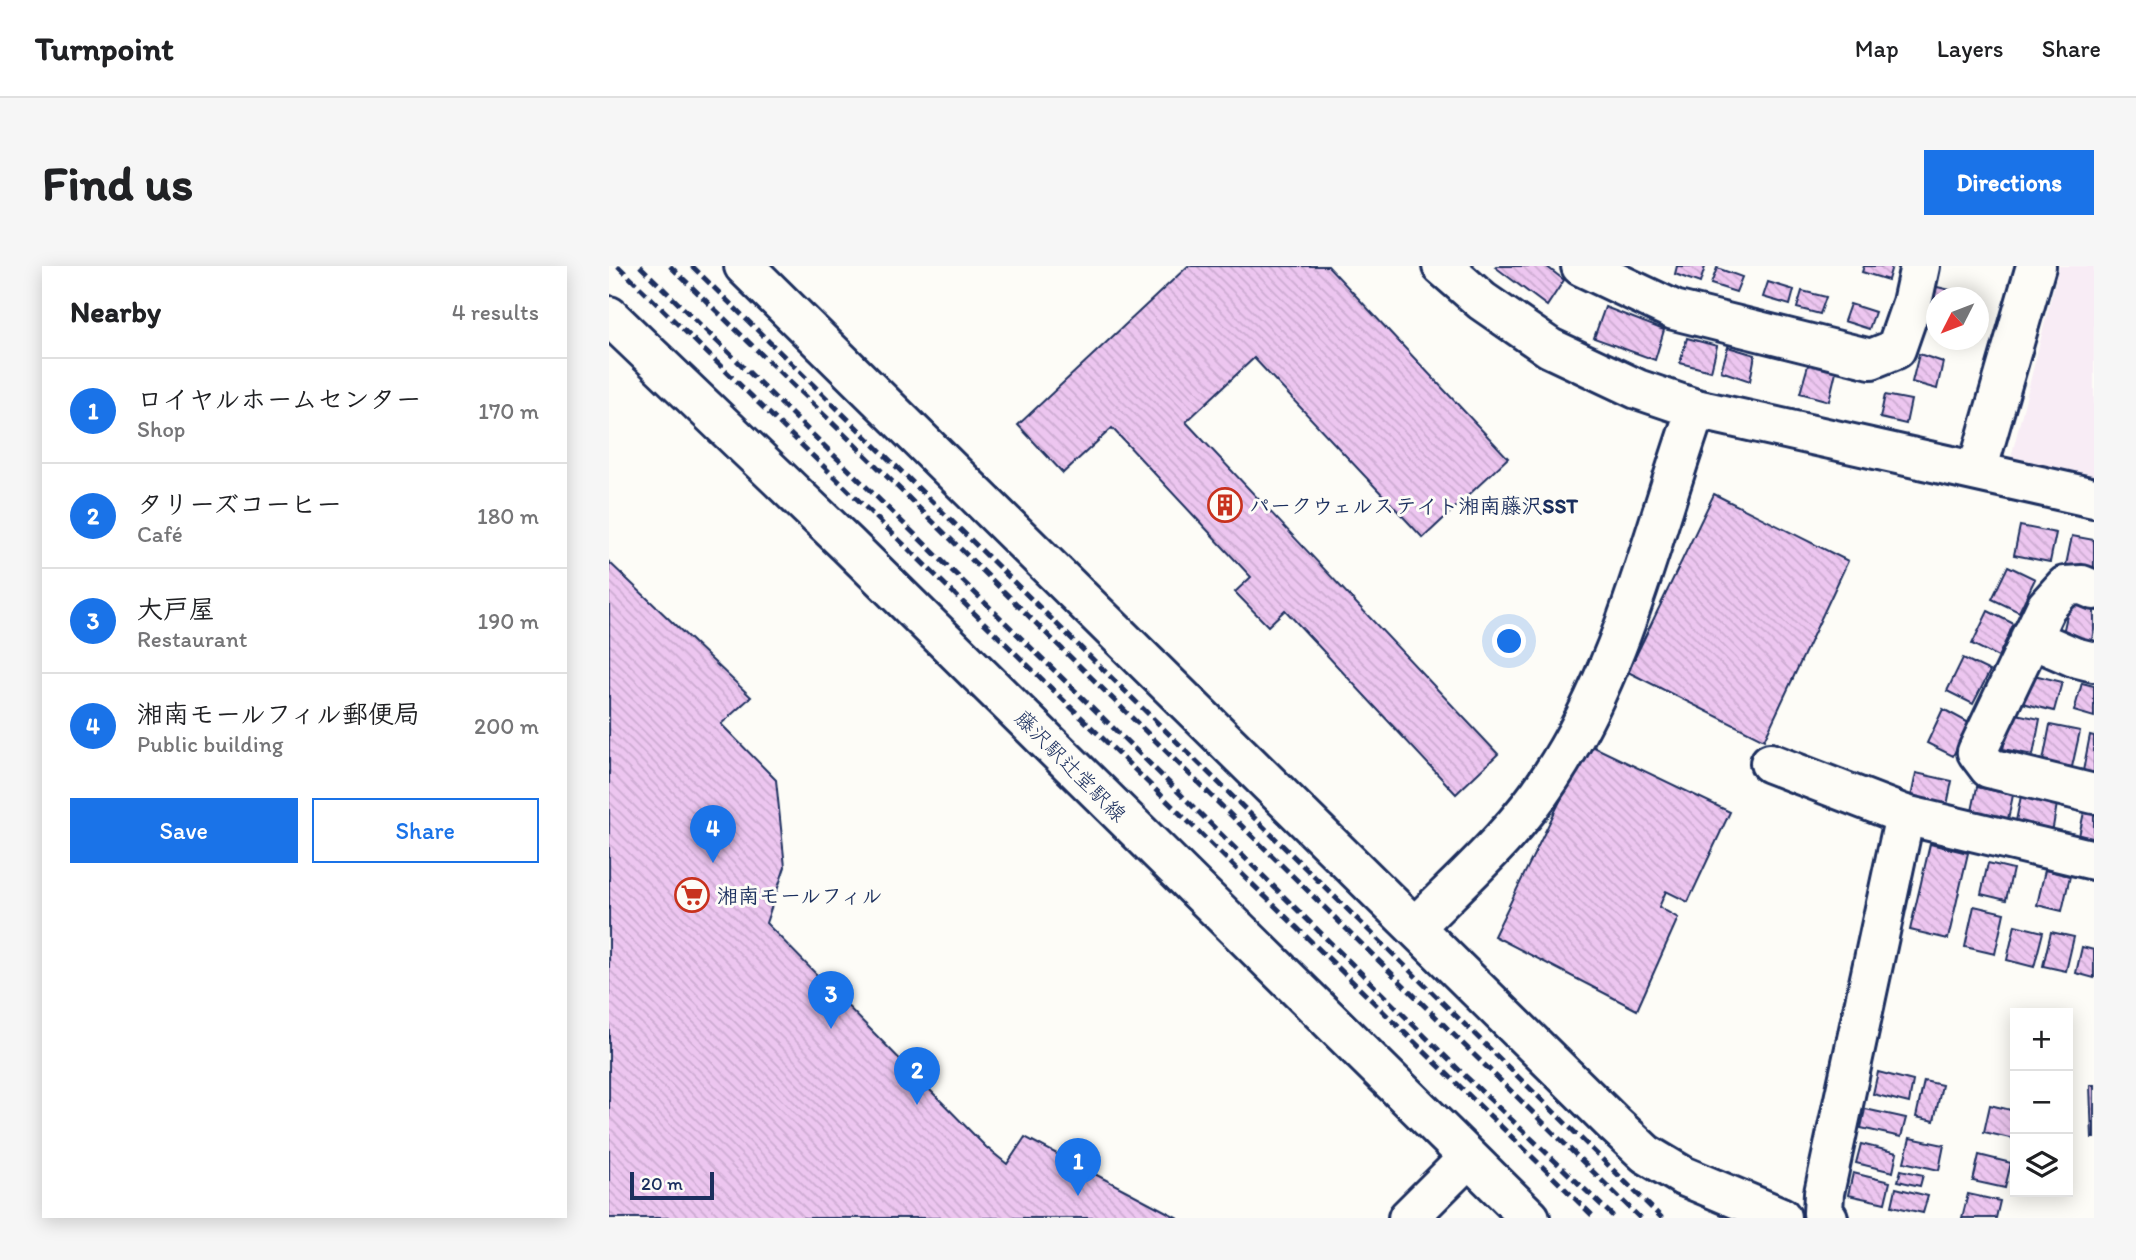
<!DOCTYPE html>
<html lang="en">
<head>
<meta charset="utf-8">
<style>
	:root { --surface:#fff; --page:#f6f6f6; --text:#202124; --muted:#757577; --line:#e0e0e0; --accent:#1a73e8 }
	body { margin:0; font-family:Itim,"Klee One",sans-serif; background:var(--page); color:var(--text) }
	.controls { position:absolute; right:21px; bottom:21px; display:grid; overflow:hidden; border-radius:0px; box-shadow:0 4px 18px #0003 }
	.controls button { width:63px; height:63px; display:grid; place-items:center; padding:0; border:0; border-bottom:2px solid var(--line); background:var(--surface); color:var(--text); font:35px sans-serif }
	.compass { position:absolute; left:1317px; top:21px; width:63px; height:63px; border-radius:50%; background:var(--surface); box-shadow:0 4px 18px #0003; rotate:228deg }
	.scale { position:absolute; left:21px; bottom:18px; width:84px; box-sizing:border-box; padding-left:7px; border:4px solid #1b2f5e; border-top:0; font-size:19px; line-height:24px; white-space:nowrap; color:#1b2f5e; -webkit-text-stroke:5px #fdfcf7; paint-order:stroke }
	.you { position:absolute; left:901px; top:376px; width:24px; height:24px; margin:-18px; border:5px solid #fff; border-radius:50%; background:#1a73e8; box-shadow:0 0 0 10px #1a73e833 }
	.badge { display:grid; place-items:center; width:46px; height:46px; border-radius:50%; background:var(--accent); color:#fff; font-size:23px; font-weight:700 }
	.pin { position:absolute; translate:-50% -58px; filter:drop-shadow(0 2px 4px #0008) }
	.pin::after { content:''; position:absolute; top:37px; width:24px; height:21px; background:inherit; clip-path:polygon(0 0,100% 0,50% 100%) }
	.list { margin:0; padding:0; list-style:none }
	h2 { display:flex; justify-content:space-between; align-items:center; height:91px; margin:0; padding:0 28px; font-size:30px }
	h2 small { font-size:23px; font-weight:400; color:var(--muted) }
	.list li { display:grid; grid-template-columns:46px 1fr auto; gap:21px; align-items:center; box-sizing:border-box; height:105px; padding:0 28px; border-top:2px solid var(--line) }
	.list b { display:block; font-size:26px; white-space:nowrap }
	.list p { margin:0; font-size:23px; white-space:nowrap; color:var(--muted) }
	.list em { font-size:23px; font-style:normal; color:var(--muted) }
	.actions { display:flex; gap:14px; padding:21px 28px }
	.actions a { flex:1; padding:16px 0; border:2px solid var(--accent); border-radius:0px; text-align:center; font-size:24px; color:var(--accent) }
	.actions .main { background:var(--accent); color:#fff }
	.icon { flex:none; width:38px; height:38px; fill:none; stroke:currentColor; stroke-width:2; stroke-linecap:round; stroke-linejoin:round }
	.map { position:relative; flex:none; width:1485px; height:952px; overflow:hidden; border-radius:0px }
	header { display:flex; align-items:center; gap:42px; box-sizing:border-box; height:98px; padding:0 35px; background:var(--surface); border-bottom:2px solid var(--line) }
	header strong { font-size:33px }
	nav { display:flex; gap:38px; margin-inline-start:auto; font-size:24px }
	.intro { display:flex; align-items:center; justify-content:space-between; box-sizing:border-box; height:168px; padding:0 42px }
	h1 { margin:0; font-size:49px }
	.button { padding:18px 32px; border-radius:0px; background:var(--accent); color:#fff; font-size:24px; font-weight:700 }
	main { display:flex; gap:42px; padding:0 42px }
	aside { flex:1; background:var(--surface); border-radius:0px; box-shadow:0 4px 18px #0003 }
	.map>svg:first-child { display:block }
</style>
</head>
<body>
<header>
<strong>Turnpoint</strong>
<nav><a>Map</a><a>Layers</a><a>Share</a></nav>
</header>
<div class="intro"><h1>Find us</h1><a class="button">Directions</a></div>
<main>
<aside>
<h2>Nearby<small>4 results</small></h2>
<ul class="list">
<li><span class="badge">1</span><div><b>ロイヤルホームセンター</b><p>Shop</p></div><em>170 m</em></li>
<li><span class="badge">2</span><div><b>タリーズコーヒー</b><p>Café</p></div><em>180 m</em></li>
<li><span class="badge">3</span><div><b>大戸屋</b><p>Restaurant</p></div><em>190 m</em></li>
<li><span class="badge">4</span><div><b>湘南モールフィル郵便局</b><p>Public building</p></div><em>200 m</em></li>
</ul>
<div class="actions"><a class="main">Save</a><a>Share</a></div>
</aside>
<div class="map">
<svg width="1485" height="952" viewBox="0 0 1485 952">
	<defs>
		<pattern id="building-back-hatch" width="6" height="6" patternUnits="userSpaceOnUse" patternTransform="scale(1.75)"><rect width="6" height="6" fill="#edc6f0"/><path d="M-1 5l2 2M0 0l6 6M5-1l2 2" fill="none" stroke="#cbaad0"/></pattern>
	</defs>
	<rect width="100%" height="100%" fill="#fdfcf7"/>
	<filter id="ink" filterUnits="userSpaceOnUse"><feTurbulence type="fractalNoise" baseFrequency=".0143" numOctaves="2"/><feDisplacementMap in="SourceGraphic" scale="14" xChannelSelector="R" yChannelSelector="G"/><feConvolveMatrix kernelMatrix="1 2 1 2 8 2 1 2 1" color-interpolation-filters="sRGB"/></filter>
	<g filter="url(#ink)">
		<path fill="#f8ecf5" d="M 1450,0 L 1485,0 L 1485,216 L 1401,196 Z"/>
		<g fill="url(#building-back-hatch)" stroke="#1b2f5e" stroke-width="2">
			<path d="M 579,0 L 719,0 L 899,192 L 814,272 L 645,92 L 577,156 L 889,488 L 847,528 L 676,344 L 659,360 L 626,326 L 642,311 L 503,162 L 454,207 L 409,159 Z"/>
			<path d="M 887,0 L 937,0 L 955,14 L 938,40 L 886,1 Z"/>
			<path d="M 1068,0 L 1094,0 L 1096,1 L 1091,17 L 1066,8 Z"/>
			<path d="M 1255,0 L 1283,0 L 1279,14 L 1253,6 Z"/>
			<path d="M 1108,2 L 1133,11 L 1127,26 L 1102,18 Z"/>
			<path d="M 1159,16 L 1185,24 L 1181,39 L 1154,31 Z"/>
			<path d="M 1324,20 L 1354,27 L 1354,32 L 1328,32 L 1328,52 L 1319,50 Z"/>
			<path d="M 1193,25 L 1217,31 L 1211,48 L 1188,42 Z"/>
			<path d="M 1241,38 L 1266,46 L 1260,63 L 1235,55 Z"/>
			<path d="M 996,41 L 1055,64 L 1046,94 L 985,72 Z"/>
			<path d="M 1078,72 L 1108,80 L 1102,105 L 1071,97 Z"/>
			<path d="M 1119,81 L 1146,89 L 1141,115 L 1112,105 Z"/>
			<path d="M 1310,88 L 1334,96 L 1328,123 L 1303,116 Z"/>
			<path d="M 1202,89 L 1229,97 L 1220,135 L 1191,127 Z"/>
			<path d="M 1276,129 L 1302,134 L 1297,158 L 1271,152 Z"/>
			<path d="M 1105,228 L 1239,295 L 1155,474 L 1019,406 Z"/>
			<path d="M 1411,260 L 1447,267 L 1441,296 L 1405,289 Z"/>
			<path d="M 1463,270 L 1485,274 L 1485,305 L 1457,299 Z"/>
			<path d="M 0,296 L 142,431 L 112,458 L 167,514 L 176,601 L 157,657 L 377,881 L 398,898 L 416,871 L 569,952 L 0,952 Z"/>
			<path d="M 1399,300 L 1426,313 L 1410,346 L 1383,333 Z"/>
			<path d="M 1461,336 L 1485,341 L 1485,364 L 1482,378 L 1453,372 Z"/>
			<path d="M 1379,345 L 1405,358 L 1389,391 L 1363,378 Z"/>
			<path d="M 1354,392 L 1381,405 L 1364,438 L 1338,425 Z"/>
			<path d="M 1417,407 L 1453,416 L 1445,445 L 1409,436 Z"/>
			<path d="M 1473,417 L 1485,420 L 1485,451 L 1465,445 Z"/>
			<path d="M 1334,443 L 1360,457 L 1344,490 L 1318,477 Z"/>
			<path d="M 1402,447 L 1431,453 L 1424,489 L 1394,483 Z"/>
			<path d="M 1441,459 L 1471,465 L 1463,501 L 1434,495 Z"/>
			<path d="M 1481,469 L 1485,470 L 1485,508 L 1474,505 Z"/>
			<path d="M 979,478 L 1121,546 L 1079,636 L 1057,625 L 1050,641 L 1069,652 L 1028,744 L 885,670 Z"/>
			<path d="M 1307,507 L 1343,515 L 1337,544 L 1301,536 Z"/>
			<path d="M 1368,521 L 1404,529 L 1398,558 L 1362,550 Z"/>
			<path d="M 1412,530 L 1448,538 L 1443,567 L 1406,560 Z"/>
			<path d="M 1476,541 L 1485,543 L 1485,574 L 1470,570 Z"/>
			<path d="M 1321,578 L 1359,587 L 1339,673 L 1301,664 Z"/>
			<path d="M 1379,597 L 1404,603 L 1397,634 L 1372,628 Z"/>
			<path d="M 1436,604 L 1461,610 L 1453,645 L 1428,639 Z"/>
			<path d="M 1365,640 L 1395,647 L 1386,688 L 1356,681 Z"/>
			<path d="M 1406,659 L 1434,666 L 1425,701 L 1398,694 Z"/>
			<path d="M 1442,666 L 1465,671 L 1457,705 L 1434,700 Z"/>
			<path d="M 1473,681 L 1485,684 L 1485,712 L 1467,707 Z"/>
			<path d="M 1269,806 L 1304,815 L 1300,837 L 1264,828 Z"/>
			<path d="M 1315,815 L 1333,819 L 1325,855 L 1307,851 Z"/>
			<path d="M 1481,819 L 1485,819 L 1485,872 L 1483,872 Z"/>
			<path d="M 1381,839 L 1406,845 L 1405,873 L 1375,866 Z"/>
			<path d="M 1256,843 L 1297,852 L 1292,871 L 1252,862 Z"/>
			<path d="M 1301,872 L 1335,879 L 1330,904 L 1295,896 Z"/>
			<path d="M 1252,878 L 1288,887 L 1284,906 L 1247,897 Z"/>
			<path d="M 1370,889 L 1402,897 L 1396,922 L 1364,915 Z"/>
			<path d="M 1292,904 L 1314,909 L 1311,920 L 1289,915 Z"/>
			<path d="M 1244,907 L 1281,916 L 1276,937 L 1239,929 Z"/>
			<path d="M 1287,922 L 1319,930 L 1314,947 L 1283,940 Z"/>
			<path d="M 1359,928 L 1391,935 L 1387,952 L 1353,952 Z"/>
		</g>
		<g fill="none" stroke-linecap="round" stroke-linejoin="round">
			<g stroke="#1b2f5e" stroke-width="44">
				<g id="minor">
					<path d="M 135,0 L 1005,858 L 1037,888 L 1074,910 L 1172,951"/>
					<path d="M 833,0 L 873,35 L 941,82 L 1028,123 L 1087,143 L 1485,232"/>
					<path d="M 972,0 L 1065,44 L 1262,93 L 1287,83 L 1303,37 L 1311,0"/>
					<path d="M 0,50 L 238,278 L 921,952"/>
					<path d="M 1368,205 L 1427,0"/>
					<path d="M 1485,324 L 1473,319 L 1456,320 L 1437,341 L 1368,486 L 1380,502 L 1485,528"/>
					<path d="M 1421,372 L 1465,391 L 1485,396"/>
					<path d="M 1161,497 L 1296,549 L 1485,594"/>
					<path d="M 806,661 C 852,614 905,568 941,512 C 1015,400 1043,268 1087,143"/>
					<path d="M 799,952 L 859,892"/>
					<path d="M 1219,952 L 1214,947 L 1215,927 L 1296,549"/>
				</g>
			</g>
			<use href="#minor" stroke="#fdfcf7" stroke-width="38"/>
			<g stroke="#1b2f5e" stroke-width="5" stroke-dasharray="10 5" stroke-linecap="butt">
				<path d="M 9,0 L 986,952"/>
				<path d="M 31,0 L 532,489 L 848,802 L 1006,952"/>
				<path d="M 61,0 L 242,175 L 1031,952"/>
				<path d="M 83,0 L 1053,952"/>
			</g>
		</g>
	</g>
	<defs>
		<g id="building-ring" transform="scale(1.75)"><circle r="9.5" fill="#fdfcf7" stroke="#c8321e" stroke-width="1.5"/><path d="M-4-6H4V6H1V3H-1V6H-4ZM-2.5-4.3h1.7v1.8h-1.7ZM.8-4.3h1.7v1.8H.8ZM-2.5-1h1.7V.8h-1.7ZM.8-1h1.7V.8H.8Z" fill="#c8321e"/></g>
		<g id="supermarket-ring" transform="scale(1.75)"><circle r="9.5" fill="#fdfcf7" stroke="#c8321e" stroke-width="1.5"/><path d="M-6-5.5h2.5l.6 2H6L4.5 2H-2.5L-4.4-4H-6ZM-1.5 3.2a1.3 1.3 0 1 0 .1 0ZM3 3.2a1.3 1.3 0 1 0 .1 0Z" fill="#c8321e"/></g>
	</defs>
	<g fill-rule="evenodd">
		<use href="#building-ring" x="616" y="239"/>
		<use href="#supermarket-ring" x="83" y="629"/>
	</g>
	<g text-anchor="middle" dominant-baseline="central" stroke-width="6" stroke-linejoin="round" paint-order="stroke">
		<g font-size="21" font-weight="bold" fill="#1b2f5e" stroke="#fdfcf7" text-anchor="start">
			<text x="640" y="239">パークウェルステイト湘南藤沢SST</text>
			<text x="108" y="629">湘南モールフィル</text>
		</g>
		<g font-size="21" fill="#1b2f5e" stroke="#fdfcf7">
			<text transform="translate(462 500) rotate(45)">藤沢駅辻堂駅線</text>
		</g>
	</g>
</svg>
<div class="controls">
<button>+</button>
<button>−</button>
<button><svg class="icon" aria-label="layers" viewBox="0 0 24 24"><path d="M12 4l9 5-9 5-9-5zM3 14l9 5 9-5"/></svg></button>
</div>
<svg class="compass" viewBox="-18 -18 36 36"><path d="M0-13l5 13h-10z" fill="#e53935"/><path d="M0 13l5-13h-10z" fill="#757577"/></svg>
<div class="scale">20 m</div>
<div class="you"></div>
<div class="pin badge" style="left:469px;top:930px">1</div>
<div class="pin badge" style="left:308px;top:839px">2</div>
<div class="pin badge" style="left:222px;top:763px">3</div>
<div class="pin badge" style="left:104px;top:597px">4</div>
</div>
</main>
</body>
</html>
